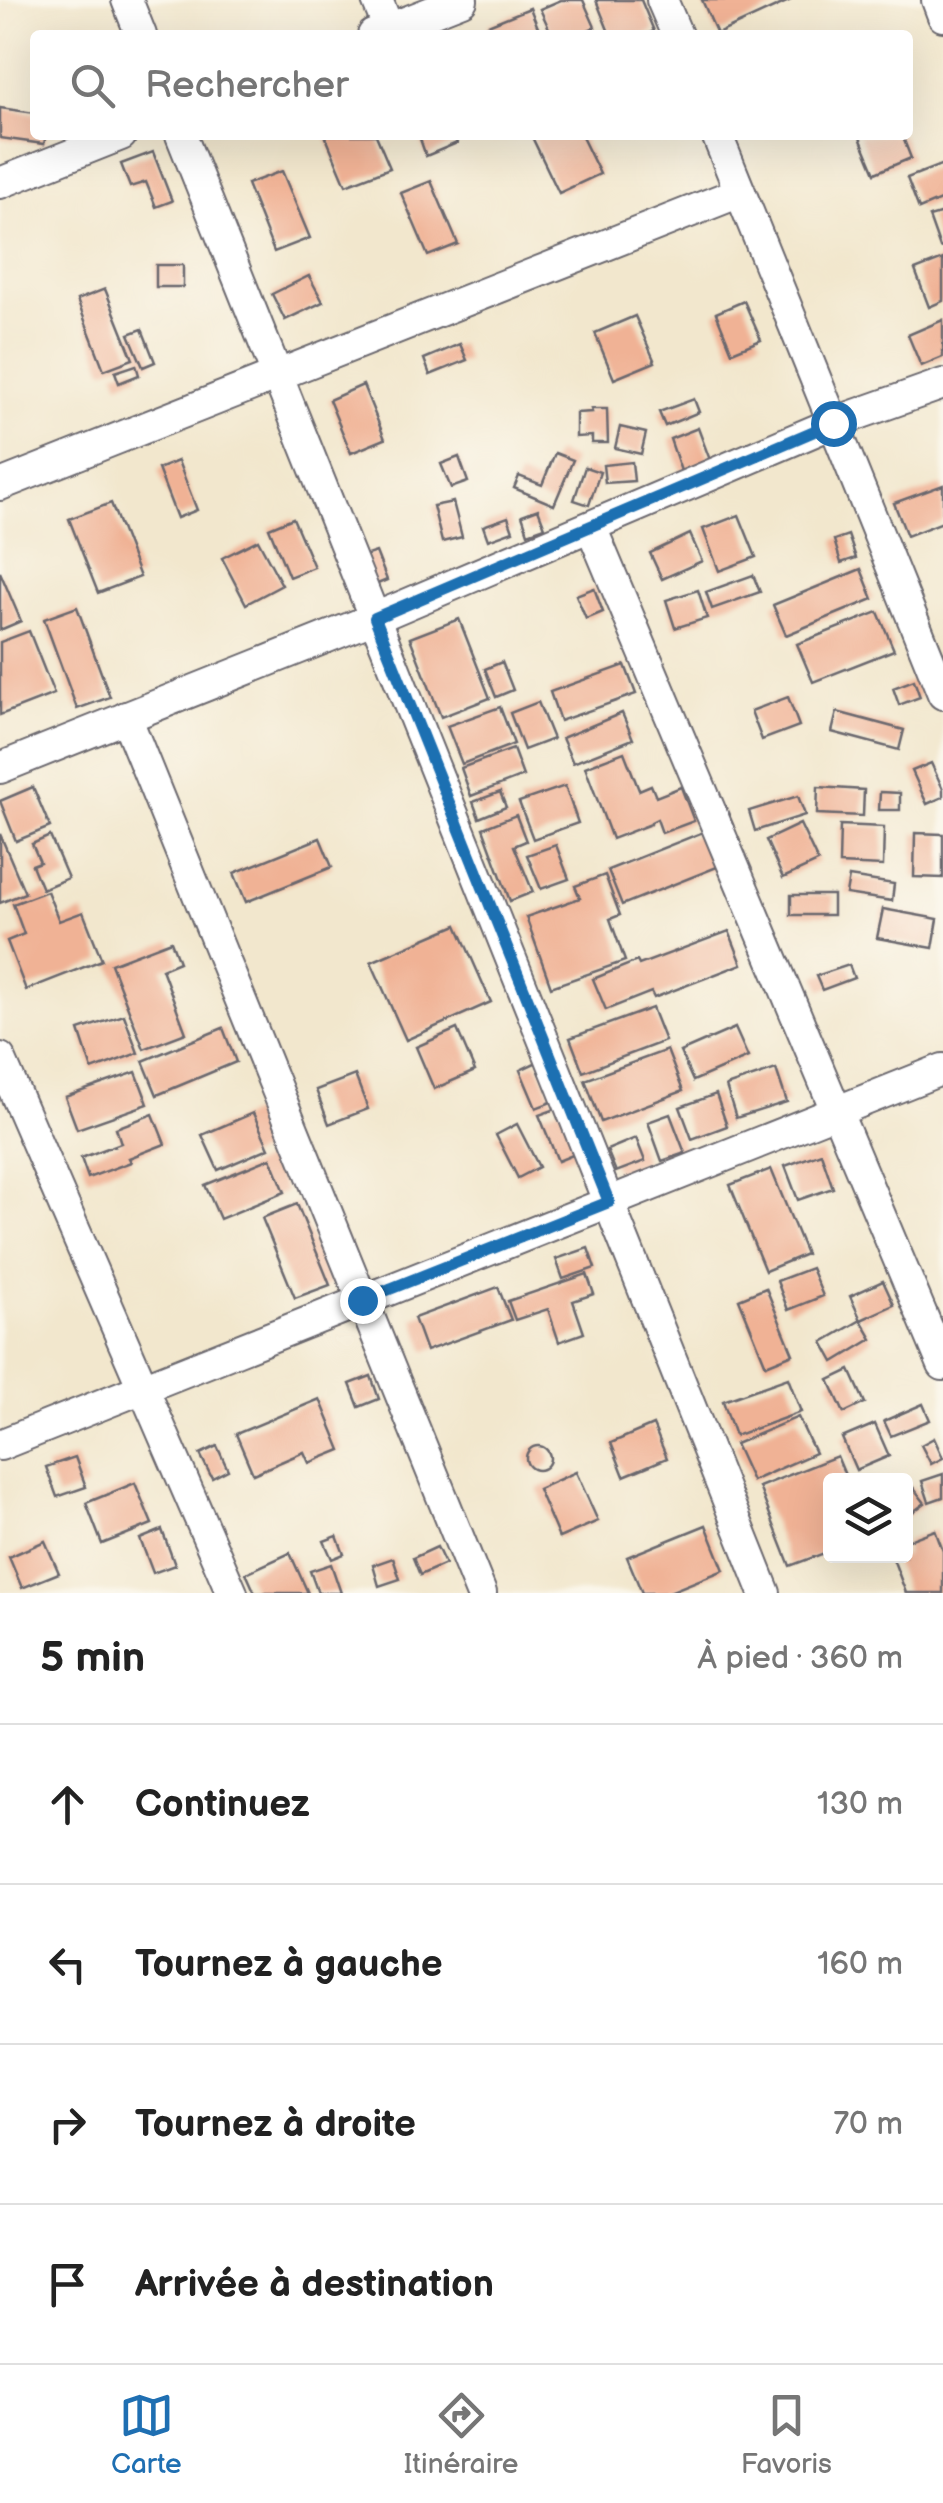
<!DOCTYPE html>
<html lang="fr">
<head>
<meta charset="utf-8">
<style>
	:root { --surface:#fff; --page:#f6f6f6; --text:#222; --muted:#767676; --line:#e0e0e0; --accent:#1f6fb2 }
	body { margin:0; font-family:"Balsamiq Sans",sans-serif; background:var(--page); color:var(--text) }
	.controls { position:absolute; right:30px; bottom:30px; display:grid; overflow:hidden; border-radius:10px; box-shadow:0 10px 40px #0002 }
	.controls button { width:90px; height:90px; display:grid; place-items:center; padding:0; border:0; border-bottom:2px solid var(--line); background:var(--surface); color:var(--text); font:50px sans-serif }
	.stop { position:absolute; width:30px; height:30px; margin:-22px; border:8px solid #1f6fb2; border-radius:50%; background:#fff }
	.stop.end { background:#1f6fb2; border-color:#fff; box-shadow:0 2px 10px #0008 }
	.list { margin:0; padding:0; list-style:none }
	h2 { display:flex; justify-content:space-between; align-items:center; height:130px; margin:0; padding:0 40px; font-size:42px }
	h2 small { font-size:32px; font-weight:400; color:var(--muted) }
	.list li { display:grid; grid-template-columns:65px 1fr auto; gap:30px; align-items:center; box-sizing:border-box; height:160px; padding:0 40px; border-top:2px solid var(--line) }
	.list b { display:block; font-size:38px; white-space:nowrap }
	.list em { font-size:32px; font-style:normal; color:var(--muted) }
	.icon { flex:none; width:55px; height:55px; fill:none; stroke:currentColor; stroke-width:2; stroke-linecap:round; stroke-linejoin:round }
	.map { position:relative; flex:none; width:943px; height:1593px; overflow:hidden }
	.search { position:absolute; background:var(--surface); box-shadow:0 10px 40px #0002; left:30px; right:30px; top:30px; height:110px; display:flex; align-items:center; gap:25px; box-sizing:border-box; padding:0 35px; border-radius:10px; color:var(--muted); font-size:38px }
	.sheet { height:770px; background:var(--surface) }
	nav { display:flex; justify-content:space-around; align-items:center; box-sizing:border-box; height:140px; border-top:2px solid var(--line); background:var(--surface); font-size:28px; color:var(--muted) }
	nav a { display:grid; justify-items:center; gap:5px }
	nav .on { color:var(--accent) }
	.map>svg:first-child { display:block }
</style>
</head>
<body>
<div class="map">
<svg width="943" height="1593" viewBox="0 0 943 1593">
	<rect width="100%" height="100%" fill="#fbf7ec"/>
	<filter id="ink" filterUnits="userSpaceOnUse"><feTurbulence type="fractalNoise" baseFrequency=".01" numOctaves="2"/><feDisplacementMap in="SourceGraphic" scale="20" xChannelSelector="R" yChannelSelector="G"/><feConvolveMatrix kernelMatrix="1 2 1 2 8 2 1 2 1" color-interpolation-filters="sRGB"/></filter>
	<filter id="wash" filterUnits="userSpaceOnUse"><feTurbulence type="fractalNoise" baseFrequency=".0048" numOctaves="4" result="noise"/><feDisplacementMap in="SourceGraphic" scale="40" xChannelSelector="R" yChannelSelector="G"/><feGaussianBlur stdDeviation="2.25" result="paint"/><feColorMatrix in="noise" values="0 0 0 0 0 0 0 0 0 0 0 0 0 0 0 0 0 1.4 0 .05"/><feComposite in="paint" operator="in"/></filter>
	<g filter="url(#wash)">
		<rect width="100%" height="100%" fill="#f2e7cd"/>
		<g id="blocks">
			<g fill="#f0b295">
				<path d="M 561,0 L 583,0 L 595,27 L 577,35 L 552,35 L 540,9 Z"/>
				<path d="M 596,0 L 641,0 L 654,31 L 645,35 L 610,35 Z"/>
				<path d="M 702,0 L 791,0 L 717,34 Z"/>
				<path d="M 530,8 L 541,35 L 492,35 L 488,25 Z"/>
				<path d="M 0,108 L 35,113 L 35,135 L 46,135 L 44,144 L 0,138 Z"/>
				<path d="M 325,135 L 376,135 L 390,168 L 346,185 Z"/>
				<path d="M 430,135 L 454,135 L 457,143 L 426,156 L 420,139 Z"/>
				<path d="M 531,135 L 581,135 L 600,174 L 559,193 Z"/>
				<path d="M 859,135 L 902,135 L 911,158 L 875,173 Z"/>
				<path d="M 153,152 L 172,201 L 156,207 L 146,182 L 130,187 L 121,164 Z"/>
				<path d="M 943,164 L 943,199 L 919,209 L 907,178 Z"/>
				<path d="M 282,171 L 310,238 L 274,252 L 247,184 Z"/>
				<path d="M 431,181 L 458,244 L 428,256 L 401,193 Z"/>
				<path d="M 943,213 L 943,247 L 940,248 L 929,217 Z"/>
				<path d="M 943,259 L 943,301 L 929,307 L 915,270 Z"/>
				<rect x="156" y="265" width="27" height="22"/>
				<path d="M 309,276 L 323,302 L 285,320 L 272,294 Z"/>
				<path d="M 105,289 L 133,359 L 104,370 L 77,300 Z"/>
				<path d="M 744,301 L 761,340 L 732,352 L 716,313 Z"/>
				<path d="M 635,316 L 655,362 L 614,379 L 595,333 Z"/>
				<path d="M 943,320 L 943,357 L 921,366 L 908,335 Z"/>
				<path d="M 142,329 L 155,362 L 143,367 L 129,334 Z"/>
				<path d="M 460,344 L 467,360 L 430,375 L 424,359 Z"/>
				<path d="M 136,365 L 139,375 L 119,383 L 115,372 Z"/>
				<path d="M 363,385 L 385,439 L 351,453 L 329,400 Z"/>
				<path d="M 694,399 L 699,412 L 665,426 L 659,412 Z"/>
				<path d="M 591,409 L 607,409 L 608,443 L 592,443 L 592,436 L 576,437 L 576,413 L 592,412 Z"/>
				<path d="M 620,427 L 646,433 L 641,454 L 615,448 Z"/>
				<path d="M 698,428 L 710,460 L 681,471 L 670,439 Z"/>
				<path d="M 555,453 L 573,460 L 554,505 L 514,488 L 519,476 L 542,485 Z"/>
				<path d="M 459,457 L 468,482 L 451,488 L 441,464 Z"/>
				<path d="M 178,461 L 197,510 L 177,518 L 158,469 Z"/>
				<path d="M 632,462 L 634,481 L 605,483 L 603,465 Z"/>
				<path d="M 585,467 L 600,472 L 589,505 L 574,500 Z"/>
				<path d="M 943,485 L 943,522 L 907,536 L 894,503 Z"/>
				<path d="M 453,502 L 462,537 L 442,542 L 433,506 Z"/>
				<path d="M 111,503 L 140,577 L 98,593 L 69,519 Z"/>
				<path d="M 538,509 L 545,527 L 528,533 L 522,515 Z"/>
				<path d="M 739,515 L 756,557 L 719,571 L 703,529 Z"/>
				<path d="M 508,517 L 513,531 L 488,540 L 483,526 Z"/>
				<path d="M 293,518 L 314,567 L 289,577 L 269,528 Z"/>
				<path d="M 690,534 L 702,561 L 662,579 L 650,553 Z"/>
				<path d="M 848,535 L 856,558 L 841,563 L 834,540 Z"/>
				<path d="M 258,540 L 282,585 L 246,604 L 222,558 Z"/>
				<path d="M 376,552 L 387,580 L 375,585 L 364,556 Z"/>
				<path d="M 861,569 L 873,599 L 786,635 L 773,605 Z"/>
				<path d="M 0,572 L 21,621 L 0,630 Z"/>
				<path d="M 753,575 L 760,592 L 712,609 L 706,592 Z"/>
				<path d="M 594,588 L 603,612 L 586,619 L 576,595 Z"/>
				<path d="M 698,590 L 707,618 L 675,628 L 666,600 Z"/>
				<path d="M 77,607 L 110,697 L 77,709 L 44,619 Z"/>
				<path d="M 878,612 L 894,650 L 813,682 L 797,644 Z"/>
				<path d="M 459,619 L 490,698 L 441,717 L 410,638 Z"/>
				<path d="M 29,631 L 54,694 L 0,715 L 0,642 Z"/>
				<path d="M 502,662 L 513,690 L 496,697 L 485,669 Z"/>
				<path d="M 625,665 L 636,694 L 560,721 L 550,692 Z"/>
				<path d="M 914,680 L 920,697 L 899,705 L 893,688 Z"/>
				<path d="M 788,697 L 799,726 L 762,740 L 751,711 Z"/>
				<path d="M 538,702 L 553,739 L 524,750 L 510,713 Z"/>
				<path d="M 500,707 L 514,744 L 462,764 L 447,726 Z"/>
				<path d="M 837,712 L 904,730 L 899,750 L 832,732 Z"/>
				<path d="M 622,713 L 633,739 L 573,763 L 562,738 Z"/>
				<path d="M 513,749 L 523,776 L 471,796 L 461,768 Z"/>
				<path d="M 624,752 L 639,790 L 651,785 L 656,797 L 681,787 L 694,821 L 662,833 L 657,819 L 651,822 L 651,824 L 612,839 L 585,767 Z"/>
				<path d="M 931,763 L 943,789 L 943,797 L 927,804 L 912,771 Z"/>
				<path d="M 565,786 L 578,823 L 533,839 L 519,802 Z"/>
				<path d="M 33,787 L 50,827 L 16,841 L 0,801 Z"/>
				<path d="M 818,787 L 864,790 L 863,816 L 817,814 Z"/>
				<path d="M 500,792 L 506,807 L 479,818 L 473,802 Z"/>
				<path d="M 880,792 L 900,793 L 900,810 L 879,810 Z"/>
				<path d="M 798,796 L 805,815 L 755,831 L 749,811 Z"/>
				<path d="M 516,815 L 526,841 L 514,846 L 533,892 L 510,901 L 483,828 Z"/>
				<path d="M 800,824 L 818,862 L 783,878 L 766,840 Z"/>
				<path d="M 840,825 L 884,827 L 883,866 L 839,864 Z"/>
				<path d="M 708,830 L 722,865 L 622,905 L 608,870 Z"/>
				<path d="M 915,833 L 943,834 L 943,878 L 914,877 Z"/>
				<path d="M 0,834 L 25,893 L 0,903 Z"/>
				<path d="M 50,836 L 68,878 L 42,889 L 32,865 L 40,862 L 32,844 Z"/>
				<path d="M 320,838 L 332,867 L 246,902 L 234,873 Z"/>
				<path d="M 556,845 L 569,879 L 541,889 L 527,855 Z"/>
				<path d="M 605,875 L 620,915 L 610,919 L 625,961 L 551,987 L 526,917 L 580,898 L 575,886 Z"/>
				<path d="M 849,877 L 894,884 L 892,901 L 846,894 Z"/>
				<path d="M 47,891 L 59,921 L 83,912 L 102,960 L 26,990 L 7,941 L 24,934 L 13,904 Z"/>
				<rect x="791" y="895" width="42" height="20"/>
				<path d="M 883,909 L 938,919 L 933,948 L 877,938 Z"/>
				<path d="M 457,925 L 491,1002 L 406,1040 L 371,962 Z"/>
				<path d="M 729,931 L 742,964 L 654,998 L 651,992 L 606,1010 L 593,979 L 637,961 L 639,965 Z"/>
				<path d="M 171,941 L 179,962 L 162,969 L 186,1033 L 144,1049 L 111,964 Z"/>
				<path d="M 849,965 L 854,978 L 822,990 L 816,976 Z"/>
				<path d="M 652,1008 L 665,1041 L 583,1072 L 570,1038 Z"/>
				<path d="M 124,1015 L 138,1053 L 92,1070 L 79,1030 Z"/>
				<path d="M 223,1028 L 236,1062 L 157,1095 L 143,1061 Z"/>
				<path d="M 735,1028 L 748,1057 L 693,1081 L 680,1052 Z"/>
				<path d="M 457,1029 L 475,1071 L 434,1089 L 416,1047 Z"/>
				<path d="M 667,1050 L 683,1091 L 601,1122 L 585,1080 Z"/>
				<path d="M 537,1062 L 554,1101 L 536,1108 L 520,1070 Z"/>
				<path d="M 776,1069 L 787,1102 L 736,1118 L 726,1086 Z"/>
				<path d="M 136,1072 L 148,1104 L 77,1129 L 65,1097 Z"/>
				<path d="M 355,1075 L 368,1109 L 329,1124 L 316,1090 Z"/>
				<path d="M 716,1094 L 727,1126 L 692,1139 L 680,1107 Z"/>
				<path d="M 561,1107 L 580,1152 L 558,1161 L 539,1115 Z"/>
				<path d="M 253,1113 L 269,1148 L 218,1170 L 202,1135 Z"/>
				<path d="M 153,1114 L 165,1144 L 129,1158 L 131,1162 L 88,1178 L 81,1158 L 121,1143 L 116,1128 Z"/>
				<path d="M 670,1114 L 685,1153 L 662,1161 L 648,1122 Z"/>
				<path d="M 517,1124 L 539,1167 L 518,1178 L 496,1135 Z"/>
				<path d="M 636,1138 L 645,1161 L 616,1172 L 607,1150 Z"/>
				<path d="M 821,1153 L 833,1188 L 798,1200 L 785,1166 Z"/>
				<path d="M 271,1158 L 285,1192 L 220,1219 L 205,1185 Z"/>
				<path d="M 771,1169 L 806,1254 L 765,1271 L 730,1185 Z"/>
				<path d="M 297,1204 L 330,1285 L 295,1298 L 262,1218 Z"/>
				<path d="M 588,1248 L 595,1268 L 563,1279 L 556,1259 Z"/>
				<path d="M 811,1268 L 823,1296 L 788,1310 L 777,1281 Z"/>
				<path d="M 587,1274 L 594,1294 L 573,1301 L 584,1333 L 559,1342 L 548,1309 L 515,1320 L 508,1301 Z"/>
				<path d="M 883,1281 L 894,1305 L 861,1320 L 850,1296 Z"/>
				<path d="M 498,1287 L 511,1320 L 426,1351 L 414,1318 Z"/>
				<path d="M 766,1288 L 793,1354 L 766,1365 L 739,1299 Z"/>
				<path d="M 861,1320 L 872,1339 L 834,1362 L 823,1342 Z"/>
				<path d="M 850,1370 L 865,1403 L 844,1413 L 829,1380 Z"/>
				<path d="M 371,1376 L 379,1399 L 359,1407 L 350,1384 Z"/>
				<path d="M 788,1378 L 801,1412 L 735,1436 L 723,1401 Z"/>
				<path d="M 320,1399 L 341,1450 L 309,1463 L 304,1452 L 253,1474 L 236,1434 Z"/>
				<path d="M 923,1404 L 930,1420 L 891,1436 L 884,1421 Z"/>
				<path d="M 798,1417 L 815,1453 L 752,1481 L 735,1444 Z"/>
				<path d="M 875,1424 L 889,1456 L 856,1470 L 842,1438 Z"/>
				<path d="M 653,1425 L 667,1458 L 624,1476 L 611,1443 Z"/>
				<path d="M 934,1438 L 943,1458 L 931,1464 L 921,1445 Z"/>
				<circle cx="538" cy="1458" r="12"/>
				<path d="M 217,1446 L 228,1470 L 212,1478 L 200,1454 Z"/>
				<path d="M 837,1456 L 847,1480 L 830,1480 L 830,1551 L 790,1566 L 759,1487 Z"/>
				<path d="M 75,1457 L 86,1487 L 57,1497 L 46,1467 Z"/>
				<path d="M 576,1472 L 598,1521 L 559,1538 L 538,1489 Z"/>
				<path d="M 943,1474 L 943,1497 L 929,1502 L 922,1481 Z"/>
				<path d="M 135,1483 L 152,1524 L 102,1544 L 86,1503 Z"/>
				<path d="M 912,1486 L 925,1503 L 906,1517 L 906,1491 Z"/>
				<path d="M 706,1525 L 724,1570 L 667,1593 L 642,1593 L 627,1557 Z"/>
				<path d="M 162,1530 L 175,1565 L 153,1573 L 140,1539 Z"/>
				<path d="M 935,1530 L 943,1551 L 943,1593 L 906,1593 L 892,1556 L 906,1556 L 906,1541 Z"/>
				<path d="M 337,1536 L 344,1554 L 332,1559 L 324,1541 Z"/>
				<path d="M 45,1541 L 59,1573 L 22,1588 L 9,1557 Z"/>
				<path d="M 437,1547 L 445,1564 L 420,1575 L 413,1558 Z"/>
				<path d="M 290,1553 L 308,1593 L 255,1593 L 246,1573 Z"/>
				<path d="M 393,1558 L 400,1579 L 379,1586 L 373,1565 Z"/>
				<path d="M 331,1564 L 341,1593 L 318,1593 L 310,1571 Z"/>
			</g>
		</g>
	</g>
	<g filter="url(#ink)">
		<use href="#blocks" fill-opacity="0" stroke="#6b676e" stroke-width="2.5"/>
		<g fill="none" stroke-linecap="round" stroke-linejoin="round">
			<g stroke="#6b676e" stroke-width="34">
				<g id="minor">
					<path d="M 127,0 L 141,35"/>
					<path d="M 377,0 L 389,29"/>
					<path d="M 662,0 L 677,35"/>
					<path d="M 937,0 L 943,16"/>
					<path d="M 373,35 L 462,0"/>
					<path d="M 181,135 L 765,1593"/>
					<path d="M 717,135 L 943,694"/>
					<path d="M 0,183 L 121,135"/>
					<path d="M 0,485 L 740,192"/>
					<path d="M 591,527 L 943,1365"/>
					<path d="M 126,717 L 481,1593"/>
					<path d="M 0,768 L 375,618 L 833,423 L 943,384"/>
					<path d="M 0,1058 L 232,1593"/>
					<path d="M 0,1445 L 943,1069"/>
				</g>
			</g>
			<use href="#minor" stroke="#fff" stroke-width="30"/>
		</g>
	</g>
	<g fill="none" stroke-linecap="round" stroke-linejoin="round" filter="url(#ink)">
		<path stroke="#1f6fb2" stroke-width="12" d="M 362,1300 L 609,1202 L 375,618 L 833,423"/>
	</g>
</svg>
<div class="controls">
<button><svg class="icon" aria-label="layers" viewBox="0 0 24 24"><path d="M12 4l9 5-9 5-9-5zM3 14l9 5 9-5"/></svg></button>
</div>
<div class="stop" style="left:833px;top:423px"></div>
<div class="stop end" style="left:362px;top:1300px"></div>
<div class="search"><svg class="icon" aria-label="search" viewBox="0 0 24 24"><circle cx="10" cy="10" r="6"/><path d="M15 15l6 6"/></svg>Rechercher</div>
</div>
<section class="sheet">
<h2>5 min<small>À pied · 360 m</small></h2>
<ul class="list">
<li><svg class="icon" aria-label="ahead" viewBox="0 0 24 24"><path d="M12 20V5M6 11l6-6 6 6"/></svg><div><b>Continuez</b></div><em>130 m</em></li>
<li><svg class="icon" aria-label="left" viewBox="0 0 24 24"><path d="M17 20v-9H6M10 6l-5 5 5 5"/></svg><div><b>Tournez à gauche</b></div><em>160 m</em></li>
<li><svg class="icon" aria-label="right" viewBox="0 0 24 24"><path d="M7 20v-9h11M14 6l5 5-5 5"/></svg><div><b>Tournez à droite</b></div><em>70 m</em></li>
<li><svg class="icon" aria-label="arrive" viewBox="0 0 24 24"><path d="M6 21V4h12l-3 4 3 4H6"/></svg><div><b>Arrivée à destination</b></div></li>
</ul>
</section>
<nav>
<a class="on"><svg class="icon" aria-label="map" viewBox="0 0 24 24"><path d="M3 6l6-2 6 2 6-2v14l-6 2-6-2-6 2zM9 4v14M15 6v14"/></svg>Carte</a>
<a><svg class="icon" aria-label="directions" viewBox="0 0 24 24"><path d="M12 3l9 9-9 9-9-9zM9 14v-3h6M13 9l2 2-2 2"/></svg>Itinéraire</a>
<a><svg class="icon" aria-label="saved" viewBox="0 0 24 24"><path d="M7 4h10v16l-5-4-5 4z"/></svg>Favoris</a>
</nav>
</body>
</html>
